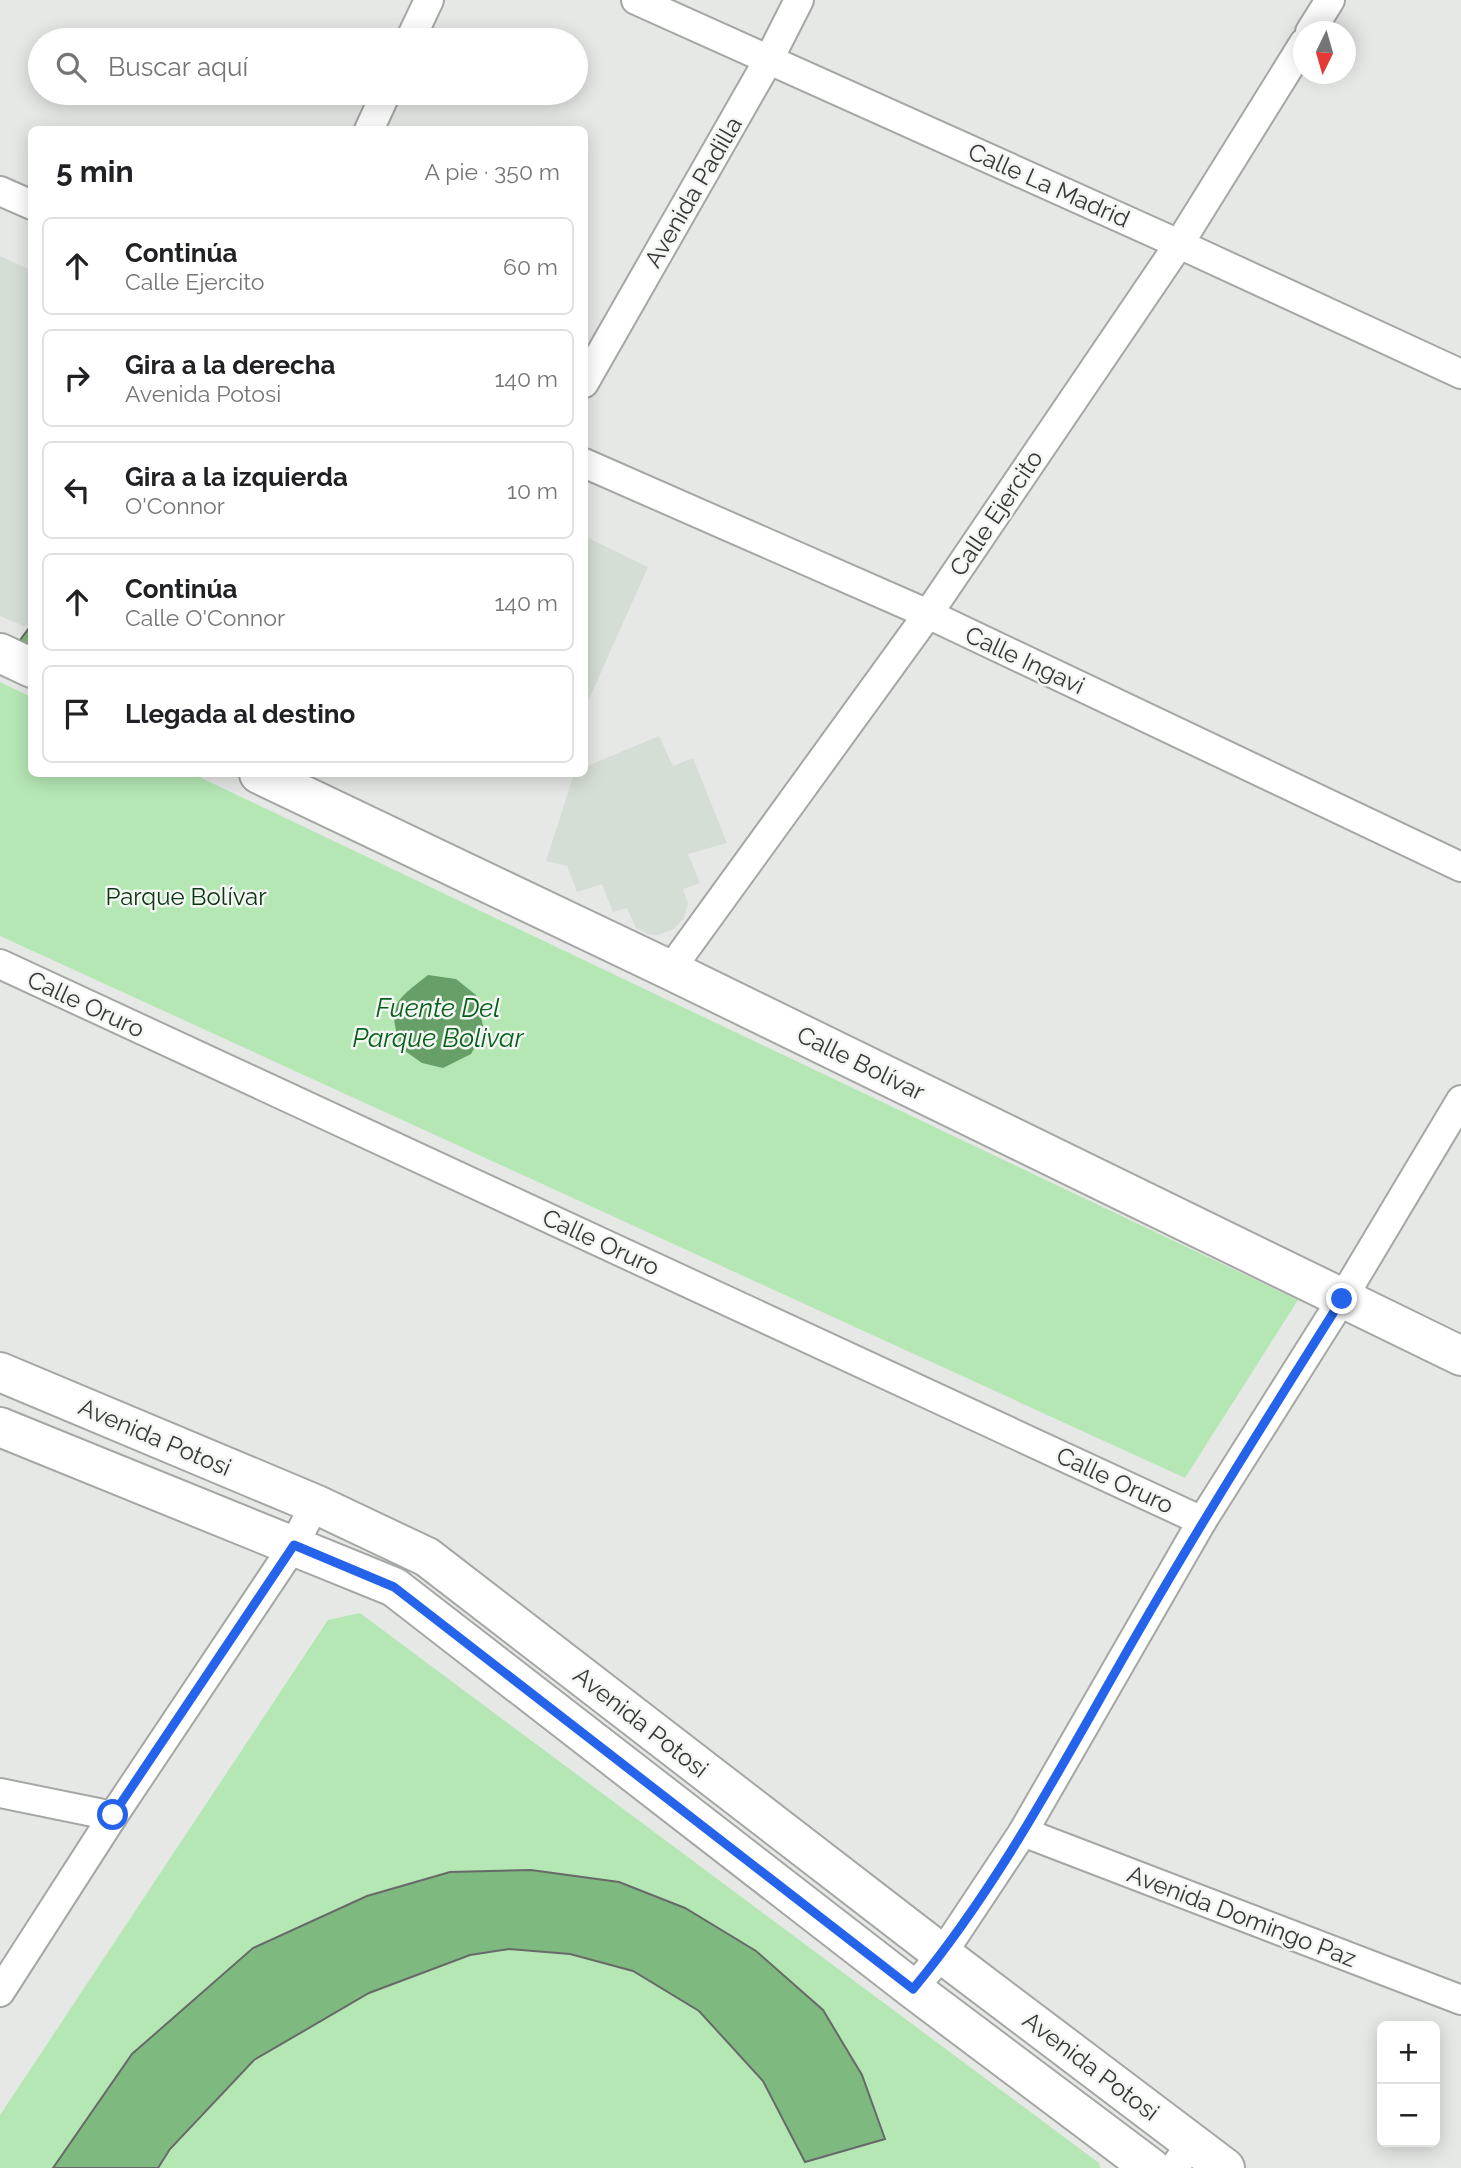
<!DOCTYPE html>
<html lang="es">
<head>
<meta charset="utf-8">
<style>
	:root { --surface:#fff; --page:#f2f2f2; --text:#202124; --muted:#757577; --line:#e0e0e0 }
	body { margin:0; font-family:Raleway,sans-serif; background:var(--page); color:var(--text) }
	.controls { position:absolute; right:21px; bottom:21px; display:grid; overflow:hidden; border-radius:10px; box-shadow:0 4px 18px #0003 }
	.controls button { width:63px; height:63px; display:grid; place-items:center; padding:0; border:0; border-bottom:2px solid var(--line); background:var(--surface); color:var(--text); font:35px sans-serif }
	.compass { position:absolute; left:1293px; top:21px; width:63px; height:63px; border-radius:50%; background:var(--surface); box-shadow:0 4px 18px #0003; rotate:185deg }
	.stop { position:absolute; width:21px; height:21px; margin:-16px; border:5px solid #2563eb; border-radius:50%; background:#fff }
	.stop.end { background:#2563eb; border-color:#fff; box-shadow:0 2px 7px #0008 }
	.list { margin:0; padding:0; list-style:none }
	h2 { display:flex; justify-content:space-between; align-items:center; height:91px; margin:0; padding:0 28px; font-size:30px }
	h2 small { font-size:23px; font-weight:400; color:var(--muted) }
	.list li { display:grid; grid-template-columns:46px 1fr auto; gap:21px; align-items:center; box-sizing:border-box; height:98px; margin:0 14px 14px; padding:0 14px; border:2px solid var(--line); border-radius:10px }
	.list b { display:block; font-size:26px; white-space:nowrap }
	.list p { margin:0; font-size:23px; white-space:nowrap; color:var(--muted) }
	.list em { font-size:23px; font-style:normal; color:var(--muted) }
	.icon { flex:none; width:38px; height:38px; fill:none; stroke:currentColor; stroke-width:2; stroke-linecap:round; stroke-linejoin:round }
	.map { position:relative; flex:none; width:1461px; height:2168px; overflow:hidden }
	.search { position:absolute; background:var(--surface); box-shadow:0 4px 18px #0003; left:28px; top:28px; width:560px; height:77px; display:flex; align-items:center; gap:18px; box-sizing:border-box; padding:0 24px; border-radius:38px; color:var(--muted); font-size:26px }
	.panel { position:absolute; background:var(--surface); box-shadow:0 4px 18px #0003; left:28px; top:126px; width:560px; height:651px; border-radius:10px }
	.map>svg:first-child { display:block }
</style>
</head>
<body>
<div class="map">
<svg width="1461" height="2168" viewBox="0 0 1461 2168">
	<rect width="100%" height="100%" fill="#e6e8e6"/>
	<g fill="#d5ded5">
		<path d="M 0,256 L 31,270 L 32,617 L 26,627 L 0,616 Z"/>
		<path d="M 584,536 L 648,567 L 589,699 L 584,697 Z"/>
		<path d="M 659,736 L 673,766 L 693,758 L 727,843 L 688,854 L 700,883 L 683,889 L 688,904 L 684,918 L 674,929 L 657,935 L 648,934 L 636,928 L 627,908 L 613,912 L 602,884 L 577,892 L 567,866 L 546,861 L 574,774 L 584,774 L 585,767 Z"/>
	</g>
	<g fill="#b5e7b5">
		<path d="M 0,682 L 31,697 L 32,774 L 193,774 L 1298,1300 L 1185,1478 L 0,936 Z"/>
		<path d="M 360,1613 L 1099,2163 L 1100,2168 L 0,2168 L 0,2115 L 328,1620 Z"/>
	</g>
	<path fill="#66a068" d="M 428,975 L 456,979 L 476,995 L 484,1030 L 471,1054 L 443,1068 L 422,1063 L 402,1049 C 386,1005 394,1002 428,975 Z"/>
	<g fill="#7eb97f" stroke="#676a67" stroke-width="2">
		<path d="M 32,624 L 32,651 L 17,644 Z"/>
		<path d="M 531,1870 L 619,1882 L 685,1908 L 756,1951 L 823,2010 L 862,2075 L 885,2139 L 805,2162 L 763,2081 L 699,2011 L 633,1971 L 570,1954 L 509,1949 L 470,1955 L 369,1993 L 254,2060 L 170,2149 L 158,2168 L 53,2168 L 132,2054 L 253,1948 L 367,1896 L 450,1872 Z"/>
	</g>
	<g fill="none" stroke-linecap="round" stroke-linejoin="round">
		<g stroke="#a4a7a4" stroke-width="32">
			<g id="street">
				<path d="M 636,0 L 1179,244 L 1461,374"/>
				<path d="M 1310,32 L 1330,0"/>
				<path d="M 410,40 L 429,0"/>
				<path d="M 369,130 L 386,93"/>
				<path d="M 0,191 L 32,205"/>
				<path d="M 584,383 L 769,59 L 799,0"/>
				<path d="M 584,463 L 928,614 L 1461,867"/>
				<path d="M 0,964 L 1202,1521"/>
				<path d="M 670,970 L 928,614 L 1179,244 L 1304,43"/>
				<path d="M 0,1793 L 113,1816"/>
				<path d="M 1023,1832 L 1461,2000"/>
				<path d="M 913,1989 L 942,1954 L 1023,1832 L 1202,1521 L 1342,1299 L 1461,1100"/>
				<path d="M 0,1992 L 113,1816 L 294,1545 L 315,1504"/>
				<path d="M 1174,2168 L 1192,2142"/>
			</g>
		</g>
		<g stroke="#a4a7a4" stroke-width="42">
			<g id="secondary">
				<path d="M 0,653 L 32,668"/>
				<path d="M 259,774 L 670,970 L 1461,1356"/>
				<path d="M 0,1372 L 315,1504 L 427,1557 L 942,1954 L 1225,2168"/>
				<path d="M 0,1427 L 394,1587 L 913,1989 L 1151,2168"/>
			</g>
		</g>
		<use href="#street" stroke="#fff" stroke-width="28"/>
		<use href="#secondary" stroke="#fff" stroke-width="38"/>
	</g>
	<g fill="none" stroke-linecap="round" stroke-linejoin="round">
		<path stroke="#2563eb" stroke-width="9" d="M 113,1815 L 294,1545 L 394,1587 L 913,1989 C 1002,1882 1067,1755 1137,1634 C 1202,1521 1272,1410 1342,1299"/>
	</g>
	<g text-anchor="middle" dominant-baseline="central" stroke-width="5" stroke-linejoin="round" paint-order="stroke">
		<g font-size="24" fill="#373837" stroke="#f3f6f3">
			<text transform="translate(1049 185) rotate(24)">Calle La Madrid</text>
			<text transform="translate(693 192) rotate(-60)">Avenida Padilla</text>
			<text transform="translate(996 513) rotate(-56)">Calle Ejercito</text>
			<text transform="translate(1025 660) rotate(25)">Calle Ingavi</text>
			<text transform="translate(86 1004) rotate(25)">Calle Oruro</text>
			<text transform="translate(861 1063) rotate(26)">Calle Bolívar</text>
			<text transform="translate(601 1242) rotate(25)">Calle Oruro</text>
			<text transform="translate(155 1437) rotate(23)">Avenida Potosi</text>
			<text transform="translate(1115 1480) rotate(25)">Calle Oruro</text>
			<text transform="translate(641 1722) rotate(38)">Avenida Potosi</text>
			<text transform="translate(1242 1916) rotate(21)">Avenida Domingo Paz</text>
			<text transform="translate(1091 2066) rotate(37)">Avenida Potosi</text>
		</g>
		<g font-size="24" fill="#0b3610" stroke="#f3f6f3">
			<text x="186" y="896">Parque Bolívar</text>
		</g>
		<g font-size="26" font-style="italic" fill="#056118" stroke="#f3f6f3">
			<text x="438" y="1008">Fuente Del<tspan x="438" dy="30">Parque Bolivar</tspan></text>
		</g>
	</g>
</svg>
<div class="controls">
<button>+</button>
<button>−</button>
</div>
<svg class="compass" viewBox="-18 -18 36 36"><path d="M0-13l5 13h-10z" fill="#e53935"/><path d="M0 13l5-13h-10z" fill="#757577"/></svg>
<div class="stop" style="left:113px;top:1815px"></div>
<div class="stop end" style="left:1342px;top:1299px"></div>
<div class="search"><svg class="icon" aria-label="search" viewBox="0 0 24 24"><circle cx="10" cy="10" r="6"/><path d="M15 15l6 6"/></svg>Buscar aquí</div>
<section class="panel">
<h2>5 min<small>A pie · 350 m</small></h2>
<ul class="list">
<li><svg class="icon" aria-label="ahead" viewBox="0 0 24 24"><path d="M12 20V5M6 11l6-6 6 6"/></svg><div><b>Continúa</b><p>Calle Ejercito</p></div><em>60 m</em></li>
<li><svg class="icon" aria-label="right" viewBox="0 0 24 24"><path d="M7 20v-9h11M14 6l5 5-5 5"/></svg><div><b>Gira a la derecha</b><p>Avenida Potosi</p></div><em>140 m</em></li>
<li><svg class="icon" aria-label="left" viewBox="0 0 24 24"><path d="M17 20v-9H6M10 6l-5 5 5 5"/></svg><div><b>Gira a la izquierda</b><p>O'Connor</p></div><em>10 m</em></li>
<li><svg class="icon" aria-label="ahead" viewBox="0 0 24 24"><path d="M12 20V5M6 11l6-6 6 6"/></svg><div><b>Continúa</b><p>Calle O'Connor</p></div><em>140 m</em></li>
<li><svg class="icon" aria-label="arrive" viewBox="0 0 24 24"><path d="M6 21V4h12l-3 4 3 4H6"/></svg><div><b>Llegada al destino</b></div></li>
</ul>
</section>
</div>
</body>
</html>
